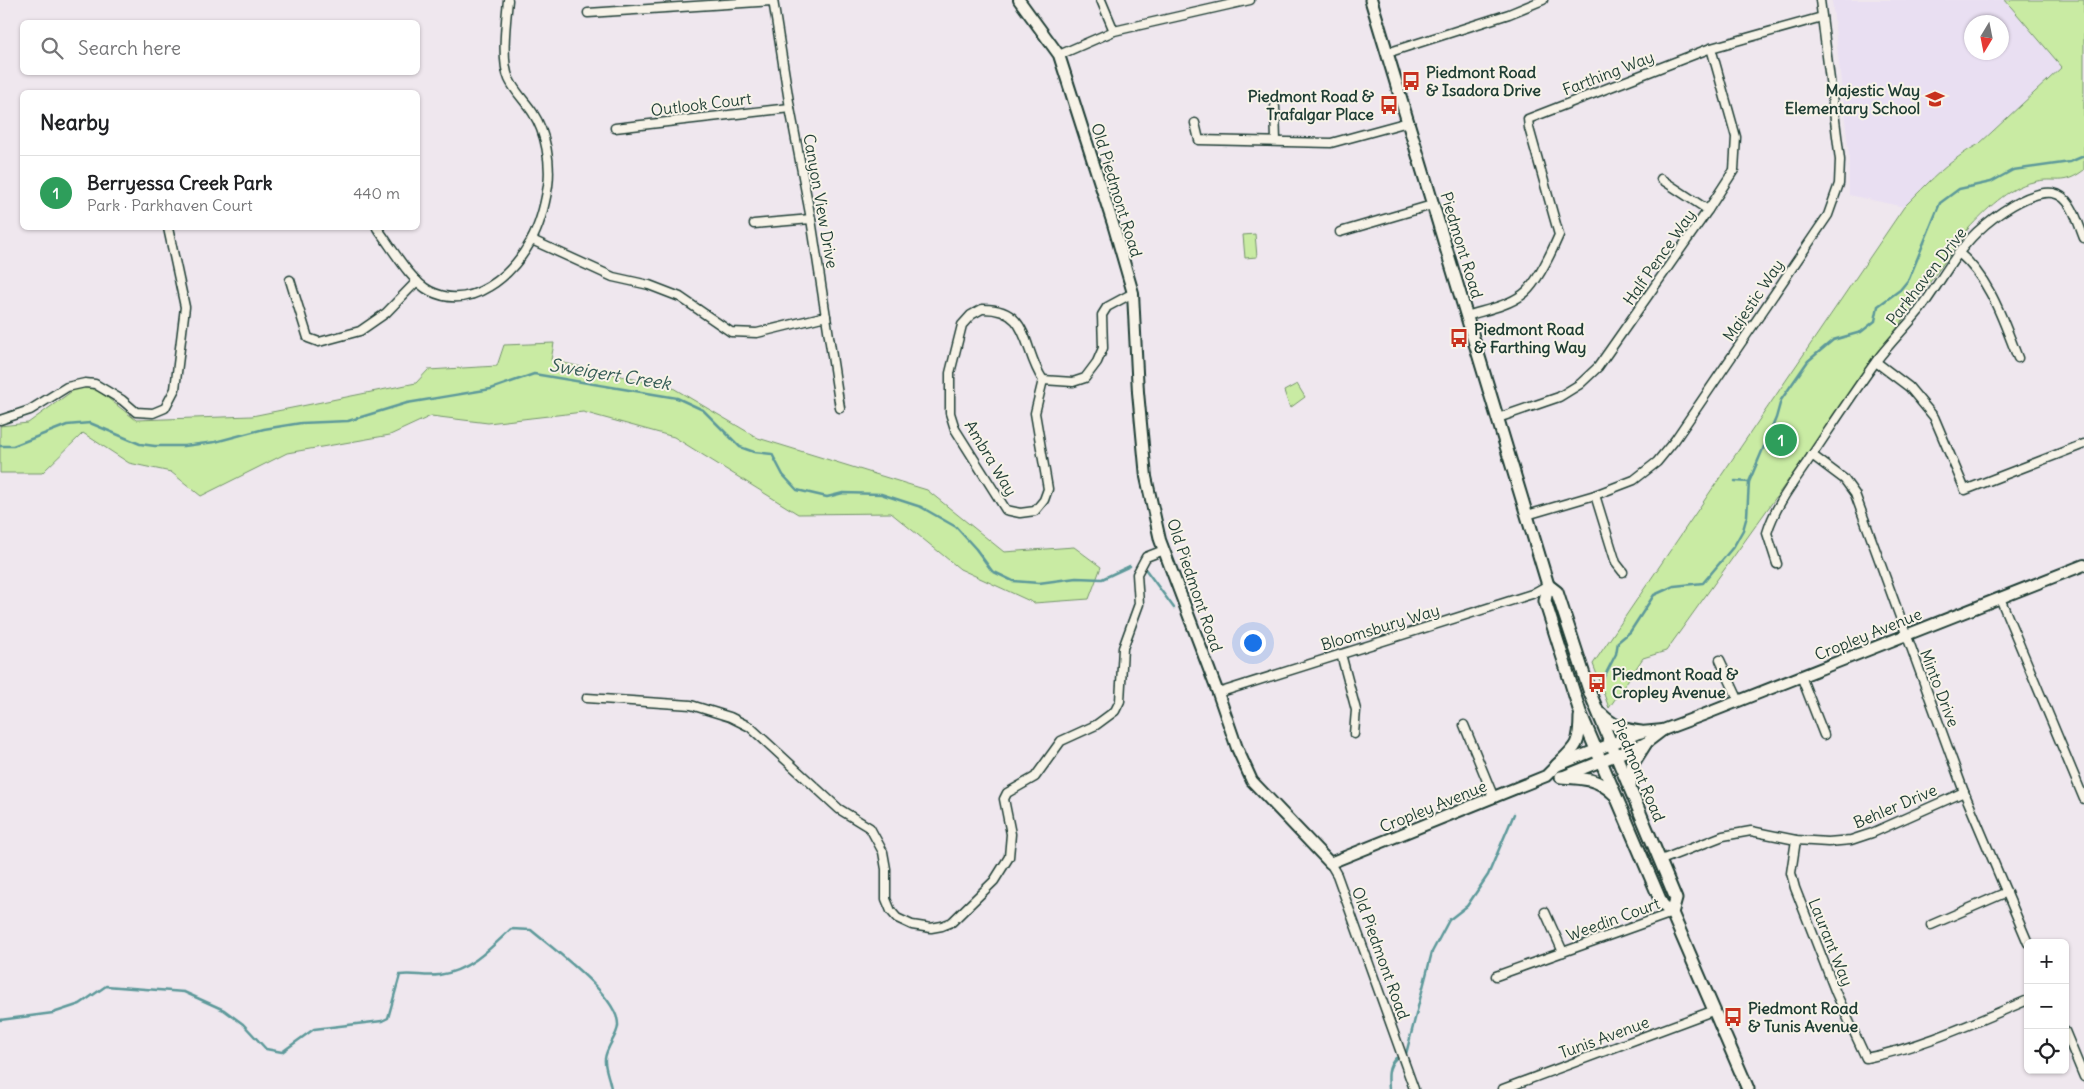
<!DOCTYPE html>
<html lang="en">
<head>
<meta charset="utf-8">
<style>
	:root { --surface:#fff; --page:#f2f2f2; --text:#202124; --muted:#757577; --line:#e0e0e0; --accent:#2563eb }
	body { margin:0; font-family:Delius,sans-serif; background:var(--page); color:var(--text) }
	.controls { position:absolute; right:15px; bottom:15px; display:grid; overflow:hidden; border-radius:8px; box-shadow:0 1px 4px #0004 }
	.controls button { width:45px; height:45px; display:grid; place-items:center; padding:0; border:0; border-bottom:1px solid var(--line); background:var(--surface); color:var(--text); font:25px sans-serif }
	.compass { position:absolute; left:1964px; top:15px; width:45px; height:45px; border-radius:50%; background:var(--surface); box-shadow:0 1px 4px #0004; rotate:190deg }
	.you { position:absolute; left:1252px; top:642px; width:18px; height:18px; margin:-12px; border:4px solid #fff; border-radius:50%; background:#1a73e8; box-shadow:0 0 0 8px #1a73e833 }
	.badge { display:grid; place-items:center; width:32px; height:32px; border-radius:50%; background:var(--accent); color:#fff; font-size:16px; font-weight:700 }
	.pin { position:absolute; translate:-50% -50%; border:2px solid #fff; box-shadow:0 1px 5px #0006 }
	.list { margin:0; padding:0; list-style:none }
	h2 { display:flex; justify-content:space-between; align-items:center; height:65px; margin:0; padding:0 20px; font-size:21px }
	h2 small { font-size:16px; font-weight:400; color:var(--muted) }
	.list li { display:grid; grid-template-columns:32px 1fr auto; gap:15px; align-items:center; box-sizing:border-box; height:75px; padding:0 20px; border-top:1px solid var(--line) }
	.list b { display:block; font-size:19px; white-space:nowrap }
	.list p { margin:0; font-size:16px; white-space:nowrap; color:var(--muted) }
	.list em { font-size:16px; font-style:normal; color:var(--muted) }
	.icon { flex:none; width:28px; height:28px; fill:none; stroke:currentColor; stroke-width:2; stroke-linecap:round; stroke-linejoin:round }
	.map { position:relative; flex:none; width:2084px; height:1089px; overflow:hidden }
	.search { position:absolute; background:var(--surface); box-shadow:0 1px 4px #0004; left:20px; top:20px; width:400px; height:55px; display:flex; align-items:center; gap:12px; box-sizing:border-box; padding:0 18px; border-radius:8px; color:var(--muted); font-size:19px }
	.panel { position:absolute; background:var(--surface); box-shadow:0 1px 4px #0004; left:20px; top:90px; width:400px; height:140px; border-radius:8px }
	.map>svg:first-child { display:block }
</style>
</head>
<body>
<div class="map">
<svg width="2084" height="1089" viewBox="0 0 2084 1089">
	<rect width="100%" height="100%" fill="#efe7ee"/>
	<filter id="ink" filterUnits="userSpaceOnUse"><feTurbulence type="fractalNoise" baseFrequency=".02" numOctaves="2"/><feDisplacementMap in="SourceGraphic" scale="10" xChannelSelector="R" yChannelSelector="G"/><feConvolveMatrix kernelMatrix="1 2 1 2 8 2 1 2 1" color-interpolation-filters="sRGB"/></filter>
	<g filter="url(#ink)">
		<path fill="#e9dff2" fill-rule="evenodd" d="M 1832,0 L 2005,0 L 2063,67 L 1979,144 L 1965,151 L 1921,189 L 1904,207 L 1849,195 L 1849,156 ZM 1972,22 L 2002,22 L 2002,52 L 1972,52 Z"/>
		<g fill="#c9eba3" stroke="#74946c">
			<path d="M 2005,0 L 2084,0 L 2084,170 C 2062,187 2055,176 2033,182 C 2007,188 1986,210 1968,229 L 1666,651 L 1643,658 L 1609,708 L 1593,664 L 1904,207 C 1927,184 1950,159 1979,144 L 2062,67 Z"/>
			<path d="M 1255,234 L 1257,257 L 1245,258 L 1243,235 Z"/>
			<path d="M 554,343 L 551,360 L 673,388 L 758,438 L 927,490 L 1004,552 L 1074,547 L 1101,567 L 1089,599 L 1034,603 L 960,569 L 891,513 L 798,514 L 674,437 L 583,412 L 488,423 L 431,416 L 390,435 L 287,453 L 201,496 L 171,472 L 129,463 L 83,433 L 42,473 L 0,473 L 0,426 L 28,423 L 86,381 L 136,420 L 252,416 L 416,383 L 428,370 L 497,366 L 504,345 Z"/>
			<path d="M 1297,384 L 1305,397 L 1290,408 L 1284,391 Z"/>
		</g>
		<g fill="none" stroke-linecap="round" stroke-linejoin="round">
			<g stroke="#5d999a" stroke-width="2.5">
				<path d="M 0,446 L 13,446 L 67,425 L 90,423 L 140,444 L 155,446 L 184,446 L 215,442 L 264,429 L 301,423 L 348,421 L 407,403 L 491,389 L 534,374 L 677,398 L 703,410 L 740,447 L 754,452 L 772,454 L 783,475 L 797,490 L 827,497 L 843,493 L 881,494 L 921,507 L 956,527 L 976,549 L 992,571 L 1013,581 L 1039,583 L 1076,578 L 1102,579 L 1130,566"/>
				<path d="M 1735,481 L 1749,482"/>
				<path d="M 1146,570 L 1174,608"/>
				<path d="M 1602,681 L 1616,654 L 1618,642 L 1630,632 L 1654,595 L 1674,586 L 1703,583 L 1734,546 L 1743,530 L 1747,516 L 1749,482 L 1776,418 L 1781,400 L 1808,361 L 1833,340 L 1861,332 L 1875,321 L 1878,306 L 1900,290 L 1909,279 L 1940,203 L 1959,189 L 1991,182 L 2013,170 L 2070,162 L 2084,156"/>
				<path d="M 0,1020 L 53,1013 L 80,1004 L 106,986 L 184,992 L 224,1010 L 243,1024 L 266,1049 L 282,1052 L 314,1029 L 382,1021 L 388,1018 L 400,975 C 412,973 426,977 439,975 C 469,971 490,949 511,929 L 531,930 C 552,948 620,997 618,1026 C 617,1037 606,1047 605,1059 C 604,1068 610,1079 611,1089"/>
				<path d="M 1406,1054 L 1432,952 L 1449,920 L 1467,906 L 1488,875 L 1514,814"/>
				<path d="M 1389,1089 C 1388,1077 1387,1067 1396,1058"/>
			</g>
			<g stroke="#1f3d34" stroke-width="11">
				<g id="minor">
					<path d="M 773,0 L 790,108 L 811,219 L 840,408"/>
					<path d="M 1101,0 L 1114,31"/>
					<path d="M 588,13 L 772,1"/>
					<path d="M 1387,53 L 1509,14 L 1543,0"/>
					<path d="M 1059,55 L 1114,31 L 1250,0"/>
					<path d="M 1275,107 L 1276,141"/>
					<path d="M 1195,123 L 1199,140 L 1331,143 L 1408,122"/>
					<path d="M 615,128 L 790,108"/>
					<path d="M 1661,179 L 1708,210"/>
					<path d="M 754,224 L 811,219"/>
					<path d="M 377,228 C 391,246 410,281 430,291 C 472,312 512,275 531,241 C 540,225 545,204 548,186 C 551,163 546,133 533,113 C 526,102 515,92 509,79 C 501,61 506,21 508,0"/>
					<path d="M 1340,232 L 1432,205"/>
					<path d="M 532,240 L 613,277 L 649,285 L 680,297 L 731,332 L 757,333 L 826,316"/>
					<path d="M 1959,253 C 1991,280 2003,321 2018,358"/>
					<path d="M 290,280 L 308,338 L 319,342 L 360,331 L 386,313 L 417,281"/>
					<path d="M 982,309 C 1031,308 1022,349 1043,380 L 1035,413 L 1048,489 L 1044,500 L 1035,511 L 1020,513 L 1006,510 L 955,429 L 950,413 L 950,373 L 962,325 L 971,315 Z"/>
					<path d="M 1467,316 C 1485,310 1507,306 1522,295 C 1537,285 1552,251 1559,235 L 1529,128 L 1528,119 L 1711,48 L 1822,17"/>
					<path d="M 1876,362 L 1909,387 L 1934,417 L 1965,490 L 2084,444"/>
					<path d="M 1043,380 L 1073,382 L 1085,378 L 1097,362 L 1103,348 L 1102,315 L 1107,307 L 1133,293"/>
					<path d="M 1498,418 L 1559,397 L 1580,384 L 1598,367 L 1708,210 L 1734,170 L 1736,137 L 1711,48"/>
					<path d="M 0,420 L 30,410 L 67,387 L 85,383 L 95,384 L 122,400 L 136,412 L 153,413 L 165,408 L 175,389 L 185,307 L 168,228"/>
					<path d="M 1812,455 L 1844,479 L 1855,494 L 1964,792 L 2028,943"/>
					<path d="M 1595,495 L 1616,563 L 1623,572"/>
					<path d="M 1527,515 L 1595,495 L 1634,480 L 1657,462 L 1675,440 L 1828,215 L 1839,184 L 1840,160 L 1820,0"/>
					<path d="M 1777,564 L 1767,533 C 1775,506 1793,483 1808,461 C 1831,427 1853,393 1877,360 C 1890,343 1905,328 1919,311 C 1939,285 1953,255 1977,232 C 1994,216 2029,190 2053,193 C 2072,196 2078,224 2084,238"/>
					<path d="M 2000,598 L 2084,799"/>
					<path d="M 1341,654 L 1356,710 L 1354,734"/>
					<path d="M 1720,660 L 1739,701"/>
					<path d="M 1801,676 L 1824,735"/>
					<path d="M 1218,693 L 1532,594 L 1548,585"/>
					<path d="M 587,698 L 691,705 L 730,717 L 750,727 L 839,809 L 870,828 L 883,852 L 886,869 L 886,899 L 891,911 L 897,918 L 912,925 L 931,928 L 942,926 L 952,922 L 994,881 L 1009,857 L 1011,834 L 1004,799 L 1007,793 L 1035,777 L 1061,741 L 1096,725 L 1115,711 L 1120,701 L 1123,648 L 1139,604 L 1137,574 L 1146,557 L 1164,550"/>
					<path d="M 1464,725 L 1494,798"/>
					<path d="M 1796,840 L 1791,873 L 1795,888 L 1836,993 L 1866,1058 C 1923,1047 1975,1022 2028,1000"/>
					<path d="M 1661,860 L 1723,836 L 1751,831 L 1796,840 L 1828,842 L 1851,840 L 1872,833 L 1964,792"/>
					<path d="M 1330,863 L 1337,875 L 1414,1089"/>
					<path d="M 1545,912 L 1563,952"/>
					<path d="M 1931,925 L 2007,892"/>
					<path d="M 1496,976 L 1672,913"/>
					<path d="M 2065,1031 L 2084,1077"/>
					<path d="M 1503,1089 L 1715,1010"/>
				</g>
			</g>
			<g stroke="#1f3d34" stroke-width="14">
				<g id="tertiary">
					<path d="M 1019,0 L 1059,55 L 1113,224 L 1133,293 L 1138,392 L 1146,477 L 1160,540 L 1218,693 L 1237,748 L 1252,781 L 1330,863 L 1546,776 L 1556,766 L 1641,732 L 1663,730 L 1703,715 L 2084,565"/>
					<path d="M 1562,777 L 1646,743 L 1663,730"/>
				</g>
			</g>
			<g stroke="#1f3d34" stroke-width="15">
				<g id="secondary">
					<path d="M 1371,0 L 1548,585 L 1545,601 L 1580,712 L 1662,904 L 1672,913 L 1748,1089"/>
					<path d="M 1548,585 L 1557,592 L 1590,693 L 1676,899 L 1672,913"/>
					<path d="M 1601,714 C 1613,726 1624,730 1641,732"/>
					<path d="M 1556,766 C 1576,747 1580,745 1580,717"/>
					<path d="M 1561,777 C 1582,778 1598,778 1614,794"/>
					<path d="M 1630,788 L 1632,765 L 1646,743"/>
				</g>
			</g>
			<use href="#minor" stroke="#f7f3e8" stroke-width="8"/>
			<use href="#tertiary" stroke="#f7f3e8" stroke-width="10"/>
			<use href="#secondary" stroke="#f7f3e8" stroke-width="11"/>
		</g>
	</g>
	<defs>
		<g id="bus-bare" transform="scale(1.5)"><path d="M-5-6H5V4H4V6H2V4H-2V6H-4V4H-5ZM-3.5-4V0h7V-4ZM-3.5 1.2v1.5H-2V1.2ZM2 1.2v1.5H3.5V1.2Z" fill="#c8321e" stroke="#f7f3e8" stroke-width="2.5" paint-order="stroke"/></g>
		<g id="school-bare" transform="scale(1.5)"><path d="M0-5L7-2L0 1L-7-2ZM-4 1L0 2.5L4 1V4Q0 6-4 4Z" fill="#c8321e" stroke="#f7f3e8" stroke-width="2.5" paint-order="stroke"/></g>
	</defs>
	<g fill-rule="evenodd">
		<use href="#bus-bare" x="1411" y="81"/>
		<use href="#school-bare" x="1935" y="99"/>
		<use href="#bus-bare" x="1389" y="105"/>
		<use href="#bus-bare" x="1459" y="338"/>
		<use href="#bus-bare" x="1597" y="683"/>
		<use href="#bus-bare" x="1733" y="1017"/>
	</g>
	<g text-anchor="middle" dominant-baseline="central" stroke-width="4" stroke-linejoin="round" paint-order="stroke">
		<g font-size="16" font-weight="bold" fill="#1f3d34" stroke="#f7f3e8" text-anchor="start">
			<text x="1426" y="72">Piedmont Road<tspan x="1426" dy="18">&amp; Isadora Drive</tspan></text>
			<text x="1920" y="90" text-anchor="end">Majestic Way<tspan x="1920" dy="18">Elementary School</tspan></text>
			<text x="1374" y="96" text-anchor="end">Piedmont Road &amp;<tspan x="1374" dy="18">Trafalgar Place</tspan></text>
			<text x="1474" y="329">Piedmont Road<tspan x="1474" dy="18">&amp; Farthing Way</tspan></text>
			<text x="1612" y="674">Piedmont Road &amp;<tspan x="1612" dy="18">Cropley Avenue</tspan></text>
			<text x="1748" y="1008">Piedmont Road<tspan x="1748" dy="18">&amp; Tunis Avenue</tspan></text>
		</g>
		<g font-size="16" fill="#1f3d34" stroke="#f7f3e8">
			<text transform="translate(1608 73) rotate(-21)">Farthing Way</text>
			<text transform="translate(701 104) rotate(-7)">Outlook Court</text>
			<text transform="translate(1117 190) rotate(73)">Old Piedmont Road</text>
			<text transform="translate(821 201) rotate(80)">Canyon View Drive</text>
			<text transform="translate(1462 245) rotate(73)">Piedmont Road</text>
			<text transform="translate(1659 257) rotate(-55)">Half Pence Way</text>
			<text transform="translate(1926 276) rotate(-52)">Parkhaven Drive</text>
			<text transform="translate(1753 300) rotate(-56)">Majestic Way</text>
			<text transform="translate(991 458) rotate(59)">Ambra Way</text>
			<text transform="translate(1195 585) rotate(71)">Old Piedmont Road</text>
			<text transform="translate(1380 627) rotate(-17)">Bloomsbury Way</text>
			<text transform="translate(1868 634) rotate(-22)">Cropley Avenue</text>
			<text transform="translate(1940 688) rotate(69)">Minto Drive</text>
			<text transform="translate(1639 770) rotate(67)">Piedmont Road</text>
			<text transform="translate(1433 806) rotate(-22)">Cropley Avenue</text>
			<text transform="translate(1895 806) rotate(-23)">Behler Drive</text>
			<text transform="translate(1613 919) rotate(-20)">Weedin Court</text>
			<text transform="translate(1831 942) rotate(68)">Laurant Way</text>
			<text transform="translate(1381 953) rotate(70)">Old Piedmont Road</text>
			<text transform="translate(1604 1037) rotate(-20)">Tunis Avenue</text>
		</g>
		<g font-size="18" font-style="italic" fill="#345c56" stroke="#f7f3e8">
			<text transform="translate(610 374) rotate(9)">Sweigert Creek</text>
		</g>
	</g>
</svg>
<div class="controls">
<button>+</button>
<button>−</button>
<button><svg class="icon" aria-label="locate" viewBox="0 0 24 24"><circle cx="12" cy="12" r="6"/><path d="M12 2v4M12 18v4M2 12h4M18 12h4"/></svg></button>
</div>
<svg class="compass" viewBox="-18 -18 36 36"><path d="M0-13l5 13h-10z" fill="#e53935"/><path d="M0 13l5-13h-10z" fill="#757577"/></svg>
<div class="you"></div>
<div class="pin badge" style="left:1781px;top:440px;background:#2e9e5b">1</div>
<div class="search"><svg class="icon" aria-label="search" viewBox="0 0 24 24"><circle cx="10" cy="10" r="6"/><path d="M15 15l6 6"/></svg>Search here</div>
<section class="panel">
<h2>Nearby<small></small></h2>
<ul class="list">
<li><span class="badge" style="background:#2e9e5b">1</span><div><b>Berryessa Creek Park</b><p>Park · Parkhaven Court</p></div><em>440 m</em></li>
</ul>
</section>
</div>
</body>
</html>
